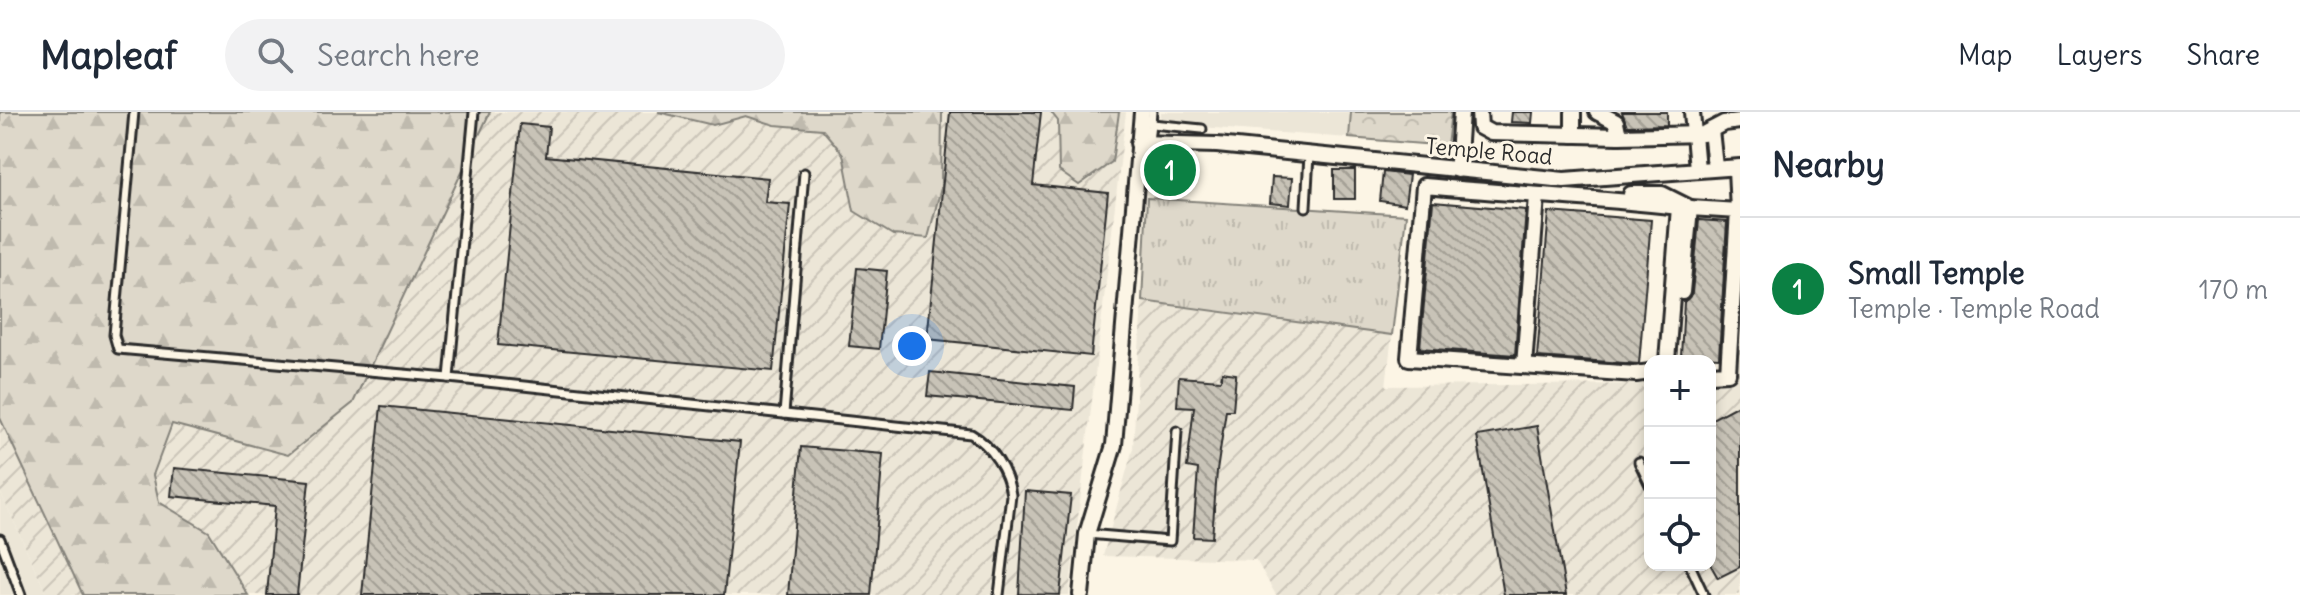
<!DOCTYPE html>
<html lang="en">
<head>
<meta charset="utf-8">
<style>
	:root { --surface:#fff; --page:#f2f2f3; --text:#1f2937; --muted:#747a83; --line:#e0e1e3; --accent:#0b8043 }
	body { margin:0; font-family:Delius,sans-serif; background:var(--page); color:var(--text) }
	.controls { position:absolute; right:24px; bottom:24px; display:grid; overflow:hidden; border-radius:16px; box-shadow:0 4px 12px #0003 }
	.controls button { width:72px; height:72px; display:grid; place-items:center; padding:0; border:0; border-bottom:2px solid var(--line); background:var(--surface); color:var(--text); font:40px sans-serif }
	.you { position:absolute; left:912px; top:234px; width:28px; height:28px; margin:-20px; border:6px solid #fff; border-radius:50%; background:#1a73e8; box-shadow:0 0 0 12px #1a73e833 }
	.badge { display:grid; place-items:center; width:52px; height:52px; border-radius:50%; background:var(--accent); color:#fff; font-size:26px; font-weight:700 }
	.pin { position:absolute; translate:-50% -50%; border:4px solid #fff; box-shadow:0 2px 8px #0006 }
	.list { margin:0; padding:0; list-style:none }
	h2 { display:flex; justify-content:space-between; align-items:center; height:104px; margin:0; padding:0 32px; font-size:34px }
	h2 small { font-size:26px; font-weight:400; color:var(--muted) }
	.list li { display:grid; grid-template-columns:52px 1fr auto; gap:24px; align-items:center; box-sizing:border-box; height:144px; padding:0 32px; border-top:2px solid var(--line) }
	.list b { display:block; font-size:30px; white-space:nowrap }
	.list p { margin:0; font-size:26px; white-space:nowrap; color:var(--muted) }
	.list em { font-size:26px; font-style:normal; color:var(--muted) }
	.icon { flex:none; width:44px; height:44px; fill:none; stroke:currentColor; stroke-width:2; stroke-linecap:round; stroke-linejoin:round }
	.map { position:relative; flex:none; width:1740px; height:483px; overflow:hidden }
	header { display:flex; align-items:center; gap:48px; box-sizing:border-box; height:112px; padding:0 40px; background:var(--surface); border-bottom:2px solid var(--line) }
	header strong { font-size:38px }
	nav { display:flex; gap:44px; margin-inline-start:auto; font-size:28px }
	.search { width:560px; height:72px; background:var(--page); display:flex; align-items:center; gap:20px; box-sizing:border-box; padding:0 28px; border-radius:44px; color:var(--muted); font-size:30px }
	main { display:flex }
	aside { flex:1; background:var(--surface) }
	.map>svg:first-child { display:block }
</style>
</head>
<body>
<header>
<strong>Mapleaf</strong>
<div class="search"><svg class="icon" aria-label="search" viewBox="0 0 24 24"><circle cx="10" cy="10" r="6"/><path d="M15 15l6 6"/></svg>Search here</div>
<nav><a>Map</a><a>Layers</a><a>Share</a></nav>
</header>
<main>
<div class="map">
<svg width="1740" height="483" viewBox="0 0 1740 483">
	<defs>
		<pattern id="industrial-furrows" width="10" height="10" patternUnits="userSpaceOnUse" patternTransform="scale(2)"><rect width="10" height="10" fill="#ece6d7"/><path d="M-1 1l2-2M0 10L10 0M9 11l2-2" fill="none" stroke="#cbc5b9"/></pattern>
		<pattern id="grass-tufts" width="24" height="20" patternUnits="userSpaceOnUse" patternTransform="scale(2)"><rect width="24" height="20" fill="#ded8ca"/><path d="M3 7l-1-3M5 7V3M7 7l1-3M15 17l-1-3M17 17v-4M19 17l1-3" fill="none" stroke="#bfbaae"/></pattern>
		<pattern id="forest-firs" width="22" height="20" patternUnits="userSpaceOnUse" patternTransform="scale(2)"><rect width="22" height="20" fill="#ded8ca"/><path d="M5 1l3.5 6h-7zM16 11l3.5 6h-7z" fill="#bfbaae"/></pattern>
		<pattern id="park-crowns" width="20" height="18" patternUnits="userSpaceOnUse" patternTransform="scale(2)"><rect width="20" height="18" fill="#ded8ca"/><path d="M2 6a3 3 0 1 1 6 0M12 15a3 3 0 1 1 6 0" fill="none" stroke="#bfbaae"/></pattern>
		<pattern id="building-back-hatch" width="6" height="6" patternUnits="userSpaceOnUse" patternTransform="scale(2)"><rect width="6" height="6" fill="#c8c3b7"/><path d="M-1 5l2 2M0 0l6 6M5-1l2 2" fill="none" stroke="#a39f95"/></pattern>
	</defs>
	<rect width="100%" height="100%" fill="#fcf5e5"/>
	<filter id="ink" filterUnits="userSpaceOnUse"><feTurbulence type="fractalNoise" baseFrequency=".0125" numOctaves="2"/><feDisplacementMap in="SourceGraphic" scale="16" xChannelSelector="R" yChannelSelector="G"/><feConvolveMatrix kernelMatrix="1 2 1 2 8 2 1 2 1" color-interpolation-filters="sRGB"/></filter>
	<g filter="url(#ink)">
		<g fill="#ece6d7">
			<path d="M 1161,0 L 1351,0 L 1349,26 L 1161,12 Z"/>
			<path d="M 0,379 L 47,483 L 0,483 Z"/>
		</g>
		<g fill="url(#industrial-furrows)">
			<path d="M 0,0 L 1126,0 L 1069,483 L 47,483 L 0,379 Z"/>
			<path d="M 1740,145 L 1740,483 L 1276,483 L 1256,448 L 1103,444 L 1133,336 L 1142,189 L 1392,223 L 1386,274 L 1650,272 L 1650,453 L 1710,453 L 1710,272 L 1733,271 Z"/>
		</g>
		<path fill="url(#grass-tufts)" stroke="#84827a" stroke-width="2" d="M 1147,86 L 1406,103 L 1392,223 L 1142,189 Z"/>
		<g fill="url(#forest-firs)" stroke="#84827a" stroke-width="2">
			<path d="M 0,0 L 490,0 L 353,291 L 288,343 L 172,312 L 153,363 L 159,390 L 209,420 L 248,483 L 83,483 L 0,306 Z"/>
			<path d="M 658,0 L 942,0 L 941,76 L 928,126 L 893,123 L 854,99 L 843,42 L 822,17 L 775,13 L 746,4 L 713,13 Z"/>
			<path d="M 1051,0 L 1119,0 L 1112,50 L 1079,73 L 1059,59 L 1058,9 Z"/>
		</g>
		<path fill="url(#park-crowns)" stroke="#84827a" stroke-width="2" d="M 1351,0 L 1451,0 L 1447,34 L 1349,26 Z"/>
		<g fill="url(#building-back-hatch)" stroke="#2b2b2b" stroke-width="2">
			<path d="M 950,0 L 1041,0 L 1033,73 L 1108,81 L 1091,244 L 927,227 Z"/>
			<path d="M 1512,0 L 1533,0 L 1532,11 L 1511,10 Z"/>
			<path d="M 1622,0 L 1667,0 L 1667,13 L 1627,14 Z"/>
			<path d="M 520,12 L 549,15 L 546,44 L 768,66 L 765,90 L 790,92 L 773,259 L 498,233 Z"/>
			<rect x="1334" y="58" width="21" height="29"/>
			<path d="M 1383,60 L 1409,63 L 1405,93 L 1380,89 Z"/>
			<path d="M 1272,65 L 1292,66 L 1290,93 L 1270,91 Z"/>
			<path d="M 1433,90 L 1526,98 L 1515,243 L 1420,236 Z"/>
			<path d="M 1549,100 L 1651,108 L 1639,252 L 1537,245 Z"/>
			<path d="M 1699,108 L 1727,110 L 1719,246 L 1681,244 L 1684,190 L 1692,181 Z"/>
			<path d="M 857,156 L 887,159 L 879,237 L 849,234 Z"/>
			<path d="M 930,260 L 1075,275 L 1073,298 L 927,284 Z"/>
			<path d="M 1222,260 L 1236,262 L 1233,298 L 1226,298 L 1217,359 L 1212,426 L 1193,425 L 1198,357 L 1187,355 L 1194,295 L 1177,294 L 1179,265 L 1221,268 Z"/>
			<path d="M 1740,292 L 1740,455 L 1718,466 L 1710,452 L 1710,308 Z"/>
			<path d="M 381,294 L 740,330 L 724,483 L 362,483 Z"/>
			<path d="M 1537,314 L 1566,483 L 1504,483 L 1477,324 Z"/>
			<path d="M 801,335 L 883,342 L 871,483 L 788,483 Z"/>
			<path d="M 174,356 L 309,369 L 297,483 L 267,483 L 275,394 L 171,384 Z"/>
			<path d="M 1025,379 L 1071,383 L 1060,483 L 1019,482 Z"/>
		</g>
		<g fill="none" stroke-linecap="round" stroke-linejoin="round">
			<g stroke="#2b2b2b" stroke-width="13">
				<g id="lane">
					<path d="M 134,0 L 114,223 L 118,237 L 449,266 L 971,322 C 992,334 1008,359 1011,383 L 999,483"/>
					<path d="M 1152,12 L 1202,17"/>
					<path d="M 1149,31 L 1152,0"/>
					<path d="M 1306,95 L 1309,43"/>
					<path d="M 449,266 L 474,0"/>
					<path d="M 784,302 L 804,61"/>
					<path d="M 1639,350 L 1650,373"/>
					<path d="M 1087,422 L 1170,429 L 1177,319"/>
					<path d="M 0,427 L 21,483"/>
					<path d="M 1690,453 L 1704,483"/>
				</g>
			</g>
			<g stroke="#2b2b2b" stroke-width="20">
				<g id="street">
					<path d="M 1479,0 L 1480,15 L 1491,21 L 1619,24 L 1703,22 L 1724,11 L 1740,9"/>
					<path d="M 1597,0 L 1616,10 L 1619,24"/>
					<path d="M 1692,0 L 1697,57"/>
					<path d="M 1711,18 L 1715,55"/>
					<path d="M 1573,23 L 1573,0"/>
					<path d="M 1138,31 L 1217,33 L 1564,68 L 1740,55"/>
					<path d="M 1457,58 L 1461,0"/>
					<path d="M 1631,82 L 1662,82 L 1690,96 L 1682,180"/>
					<path d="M 1690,96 L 1738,99"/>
					<path d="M 1524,254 L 1537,84"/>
					<path d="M 1650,260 L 1636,262 L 1409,246 L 1424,74 C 1509,82 1594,85 1679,95 L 1667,249"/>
					<path d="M 1710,262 L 1728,261 L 1738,99 L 1736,57"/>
					<path d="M 1081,483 L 1087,422 L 1114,333 L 1142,0"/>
				</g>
			</g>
			<use href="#lane" stroke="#fcf5e5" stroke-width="7"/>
			<use href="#street" stroke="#fcf5e5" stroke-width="14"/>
		</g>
	</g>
	<g text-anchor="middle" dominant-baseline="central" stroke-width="6" stroke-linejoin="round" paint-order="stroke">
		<g font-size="22" fill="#2b2b2b" stroke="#fcf5e5">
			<text transform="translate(1489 39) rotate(5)">Temple Road</text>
		</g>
	</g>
</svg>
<div class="controls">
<button>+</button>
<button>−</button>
<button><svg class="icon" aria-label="locate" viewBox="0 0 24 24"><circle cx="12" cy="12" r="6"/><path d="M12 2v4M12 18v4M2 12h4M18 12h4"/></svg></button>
</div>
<div class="you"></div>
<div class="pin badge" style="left:1170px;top:58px">1</div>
</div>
<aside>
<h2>Nearby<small></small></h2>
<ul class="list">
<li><span class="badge">1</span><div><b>Small Temple</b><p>Temple · Temple Road</p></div><em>170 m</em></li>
</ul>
</aside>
</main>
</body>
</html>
